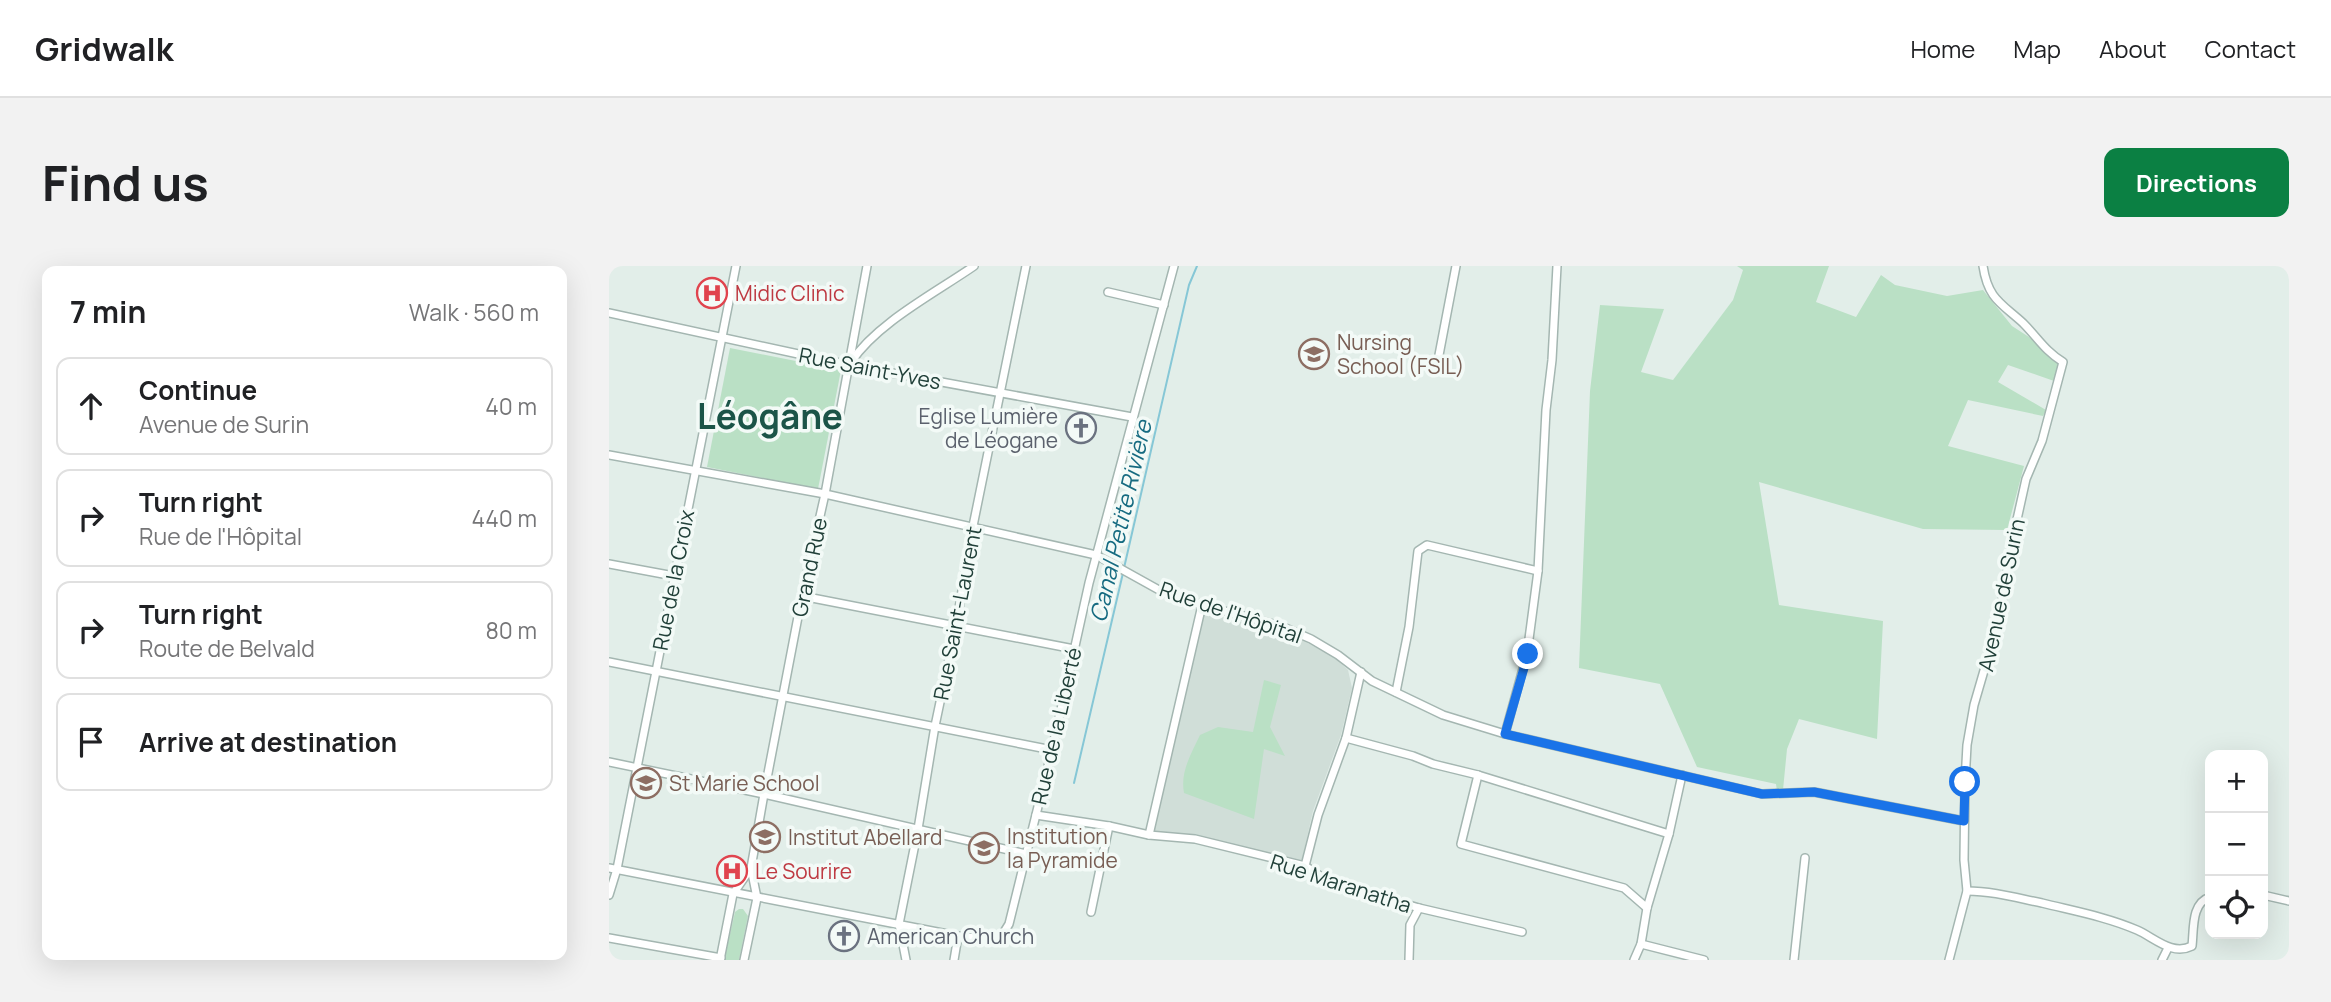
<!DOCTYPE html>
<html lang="en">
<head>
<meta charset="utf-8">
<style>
	:root { --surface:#fff; --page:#f2f2f2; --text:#202124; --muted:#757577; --line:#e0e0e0; --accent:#0b8043 }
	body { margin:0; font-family:Manrope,sans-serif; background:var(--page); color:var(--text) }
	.controls { position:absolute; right:21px; bottom:21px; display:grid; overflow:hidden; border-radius:14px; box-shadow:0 7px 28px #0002 }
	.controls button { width:63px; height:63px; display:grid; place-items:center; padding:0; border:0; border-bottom:2px solid var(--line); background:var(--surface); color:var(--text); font:35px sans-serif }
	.stop { position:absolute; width:21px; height:21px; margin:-16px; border:5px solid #1a73e8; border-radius:50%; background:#fff }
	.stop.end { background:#1a73e8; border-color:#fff; box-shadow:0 2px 7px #0008 }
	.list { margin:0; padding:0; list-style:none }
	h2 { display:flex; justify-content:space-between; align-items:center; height:91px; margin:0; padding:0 28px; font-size:30px }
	h2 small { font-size:23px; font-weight:400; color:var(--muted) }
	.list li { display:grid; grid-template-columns:46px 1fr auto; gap:21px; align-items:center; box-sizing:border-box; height:98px; margin:0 14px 14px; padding:0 14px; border:2px solid var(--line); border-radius:14px }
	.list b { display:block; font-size:26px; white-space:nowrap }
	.list p { margin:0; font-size:23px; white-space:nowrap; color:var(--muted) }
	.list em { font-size:23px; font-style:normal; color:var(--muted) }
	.icon { flex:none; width:38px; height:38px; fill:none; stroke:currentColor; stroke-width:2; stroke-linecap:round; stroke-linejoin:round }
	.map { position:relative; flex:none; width:1680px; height:694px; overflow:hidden; border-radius:14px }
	header { display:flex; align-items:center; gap:42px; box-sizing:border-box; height:98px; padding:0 35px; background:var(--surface); border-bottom:2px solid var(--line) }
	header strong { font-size:33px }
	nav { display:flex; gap:38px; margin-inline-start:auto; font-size:24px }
	.intro { display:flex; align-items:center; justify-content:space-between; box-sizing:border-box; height:168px; padding:0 42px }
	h1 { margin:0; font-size:49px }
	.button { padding:18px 32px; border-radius:14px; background:var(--accent); color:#fff; font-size:24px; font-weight:700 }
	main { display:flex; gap:42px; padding:0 42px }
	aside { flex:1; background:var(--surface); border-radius:14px; box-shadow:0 7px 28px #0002 }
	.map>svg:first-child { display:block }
</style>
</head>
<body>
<header>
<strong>Gridwalk</strong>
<nav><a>Home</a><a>Map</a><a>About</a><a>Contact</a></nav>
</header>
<div class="intro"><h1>Find us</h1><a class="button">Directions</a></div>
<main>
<aside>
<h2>7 min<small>Walk · 560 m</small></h2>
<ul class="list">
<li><svg class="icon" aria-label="ahead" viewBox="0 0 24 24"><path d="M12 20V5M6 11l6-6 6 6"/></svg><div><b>Continue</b><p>Avenue de Surin</p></div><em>40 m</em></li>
<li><svg class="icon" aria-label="right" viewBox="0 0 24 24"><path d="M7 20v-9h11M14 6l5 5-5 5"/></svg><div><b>Turn right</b><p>Rue de l'Hôpital</p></div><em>440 m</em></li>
<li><svg class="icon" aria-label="right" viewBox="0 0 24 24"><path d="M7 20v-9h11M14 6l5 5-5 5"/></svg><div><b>Turn right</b><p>Route de Belvald</p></div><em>80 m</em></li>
<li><svg class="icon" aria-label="arrive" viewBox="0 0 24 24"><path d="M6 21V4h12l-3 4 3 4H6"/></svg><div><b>Arrive at destination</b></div></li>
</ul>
</aside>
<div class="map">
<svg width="1680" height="694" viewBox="0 0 1680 694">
	<rect width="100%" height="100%" fill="#e2eee9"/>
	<path fill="#d0ded8" d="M 593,346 L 666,364 L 695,375 L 726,392 L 739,404 L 743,422 L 732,469 L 704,545 L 692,598 L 587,569 L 545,566 Z"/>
	<g fill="#bae0c5">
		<path d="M 1128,0 L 1220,0 L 1207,36 L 1247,51 L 1272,9 L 1286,19 L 1338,30 L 1374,24 L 1403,60 L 1420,71 L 1449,98 L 1445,115 L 1399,99 L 1389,116 L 1437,144 L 1434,150 L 1359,134 L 1339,180 L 1415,200 L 1398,264 L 1314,263 L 1150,216 L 1170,339 L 1274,355 L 1268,473 L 1190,453 L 1178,483 L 1174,524 L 1168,525 L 1167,518 L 1088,501 L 1051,418 L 970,402 L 981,125 L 991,39 L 1055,43 L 1032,106 L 1064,114 L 1124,34 L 1134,4 Z"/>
		<path d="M 121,82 L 232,104 L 209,223 L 98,201 Z"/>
		<path d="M 655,414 L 672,419 L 661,461 L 676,490 L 655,483 L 645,553 L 575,527 C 571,506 582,488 591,469 L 609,461 L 644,466 Z"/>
		<path d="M 130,643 L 134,643 L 139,650 L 130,694 L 115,694 L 126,646 Z"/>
	</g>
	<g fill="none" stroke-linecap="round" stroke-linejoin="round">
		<g stroke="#86c7d6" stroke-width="2">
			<path d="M 515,302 L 580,19 L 588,0"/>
			<path d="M 465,517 L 514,307"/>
		</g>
		<g stroke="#a4b6b1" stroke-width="10">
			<g id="minor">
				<path d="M 499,26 L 555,39"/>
				<path d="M 0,47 L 240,99 L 523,151"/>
				<path d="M 830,89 L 847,0"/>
				<path d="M 242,96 C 268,57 326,27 365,0"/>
				<path d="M 0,189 L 216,228 L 487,289 L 550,324 L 593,339 L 672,360 L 702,373 L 729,389 L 763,415 L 834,449 L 896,468 L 1153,528 L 1205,526 L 1355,555"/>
				<path d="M 0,298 L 65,310"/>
				<path d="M 193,330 L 465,383"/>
				<path d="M 0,396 L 443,484"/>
				<path d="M 787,426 L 800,361 L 809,285 L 818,279 L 929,305"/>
				<path d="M 896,468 L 918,388 L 929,305 L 937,144 L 943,94 L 948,0"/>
				<path d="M 737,472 L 804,490 L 824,498 L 869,509 L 1060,568 L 1038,642 L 1032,678 L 1025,694"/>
				<path d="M 0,496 L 155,528 L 417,588"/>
				<path d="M 869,509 L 852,578 L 1015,622 L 1038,642"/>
				<path d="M 427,549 L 500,560 L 540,569 L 586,573 L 696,600 L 717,614 L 810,642 L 913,666"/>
				<path d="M 1060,568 L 1073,509"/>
				<path d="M 540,569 L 593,339"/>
				<path d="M 696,600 L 709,549 L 737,472 L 752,406"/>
				<path d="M 0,602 L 349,670 L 390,674 L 400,658 L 443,484 L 480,317 L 565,0"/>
				<path d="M 1358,625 C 1384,625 1408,632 1433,637 C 1465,645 1498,651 1528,664 C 1546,672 1563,690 1583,680 C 1585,663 1582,637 1601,631"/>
				<path d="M 0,629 L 8,603 L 127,0"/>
				<path d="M 1654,629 L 1680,635"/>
				<path d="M 482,646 L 500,560"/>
				<path d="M 0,672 L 112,692"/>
				<path d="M 1032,678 L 1095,694"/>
				<path d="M 111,694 L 124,628 L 142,602"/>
				<path d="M 135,694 L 148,632 L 142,602 L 155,528 L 193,330 L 216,228 L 258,0"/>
				<path d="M 297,694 L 290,658 L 309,563 L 326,460 L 347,360 L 364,260 L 417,0"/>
				<path d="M 345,694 L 349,670"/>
				<path d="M 800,694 L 801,659 L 810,642"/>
				<path d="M 1185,694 L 1196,592"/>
				<path d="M 1340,694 L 1358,625 L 1355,594 L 1356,516 L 1358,479 L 1365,439 L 1390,353 L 1403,276 L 1417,213 L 1433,175 L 1454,96 C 1436,85 1429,72 1414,57 C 1392,37 1379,33 1374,0"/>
				<path d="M 1553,694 L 1559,682"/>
			</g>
		</g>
		<use href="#minor" stroke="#fff" stroke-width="7"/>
	</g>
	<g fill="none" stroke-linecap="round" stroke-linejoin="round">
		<path stroke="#1a73e8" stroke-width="9" d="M 919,388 L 896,468 L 1153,528 L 1205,526 L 1355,555 L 1356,516"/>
	</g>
	<defs>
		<g id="hospital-ring" transform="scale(1.575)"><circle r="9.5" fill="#f3faf7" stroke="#e0444e" stroke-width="1.5"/><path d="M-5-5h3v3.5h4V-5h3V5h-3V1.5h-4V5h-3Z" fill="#e0444e"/></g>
		<g id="school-ring" transform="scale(1.575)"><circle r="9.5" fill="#f3faf7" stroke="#8d6e63" stroke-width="1.5"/><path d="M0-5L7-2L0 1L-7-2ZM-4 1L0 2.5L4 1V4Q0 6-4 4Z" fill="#8d6e63"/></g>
		<g id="church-ring" transform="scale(1.575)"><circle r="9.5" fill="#f3faf7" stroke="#6b7280" stroke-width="1.5"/><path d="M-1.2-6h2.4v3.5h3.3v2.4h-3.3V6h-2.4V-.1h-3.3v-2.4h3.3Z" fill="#6b7280"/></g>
	</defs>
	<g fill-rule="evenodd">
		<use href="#hospital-ring" x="103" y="27"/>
		<use href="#school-ring" x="705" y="88"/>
		<use href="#church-ring" x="472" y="162"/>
		<use href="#school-ring" x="37" y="517"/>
		<use href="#school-ring" x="156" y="571"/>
		<use href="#school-ring" x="375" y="582"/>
		<use href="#hospital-ring" x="123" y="605"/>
		<use href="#church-ring" x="235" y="670"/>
	</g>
	<g text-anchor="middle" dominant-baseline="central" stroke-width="7" stroke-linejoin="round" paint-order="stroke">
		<g font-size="21" fill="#be3a42" stroke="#f3faf7" text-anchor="start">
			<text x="126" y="27">Midic Clinic</text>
			<text x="146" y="605">Le Sourire</text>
		</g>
		<g font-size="21" fill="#785e54" stroke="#f3faf7" text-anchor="start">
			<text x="728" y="76">Nursing<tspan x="728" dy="24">School (FSIL)</tspan></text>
			<text x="60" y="517">St Marie School</text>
			<text x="398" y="570">Institution<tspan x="398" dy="24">la Pyramide</tspan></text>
			<text x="179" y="571">Institut Abellard</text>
		</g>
		<g font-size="21" fill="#214039" stroke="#f3faf7">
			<text transform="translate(261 102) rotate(11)">Rue Saint-Yves</text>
			<text transform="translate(200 301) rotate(-78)">Grand Rue</text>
			<text transform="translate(64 314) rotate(-79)">Rue de la Croix</text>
			<text transform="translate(1392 329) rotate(-78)">Avenue de Surin</text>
			<text transform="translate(622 346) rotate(19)">Rue de l'Hôpital</text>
			<text transform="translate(348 347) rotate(-79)">Rue Saint-Laurent</text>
			<text transform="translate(447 460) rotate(-77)">Rue de la Liberté</text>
			<text transform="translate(732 617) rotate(18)">Rue Maranatha</text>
		</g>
		<g font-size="21" fill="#5b616d" stroke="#f3faf7" text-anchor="end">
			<text x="449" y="150">Eglise Lumière<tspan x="449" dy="24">de Léogane</tspan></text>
			<text x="258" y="670" text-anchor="start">American Church</text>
		</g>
		<g font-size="23" font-style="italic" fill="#166b81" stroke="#f3faf7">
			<text transform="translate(511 255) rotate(-77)">Canal Petite Rivière</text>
		</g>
		<g font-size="35" font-weight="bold" fill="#1b5448" stroke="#f3faf7">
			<text x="161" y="150">Léogâne</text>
		</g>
	</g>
</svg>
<div class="controls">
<button>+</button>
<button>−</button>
<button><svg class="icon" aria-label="locate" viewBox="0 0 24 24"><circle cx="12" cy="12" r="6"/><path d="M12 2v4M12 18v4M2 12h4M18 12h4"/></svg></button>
</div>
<div class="stop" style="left:1356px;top:516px"></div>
<div class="stop end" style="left:919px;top:388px"></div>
</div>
</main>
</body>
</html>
